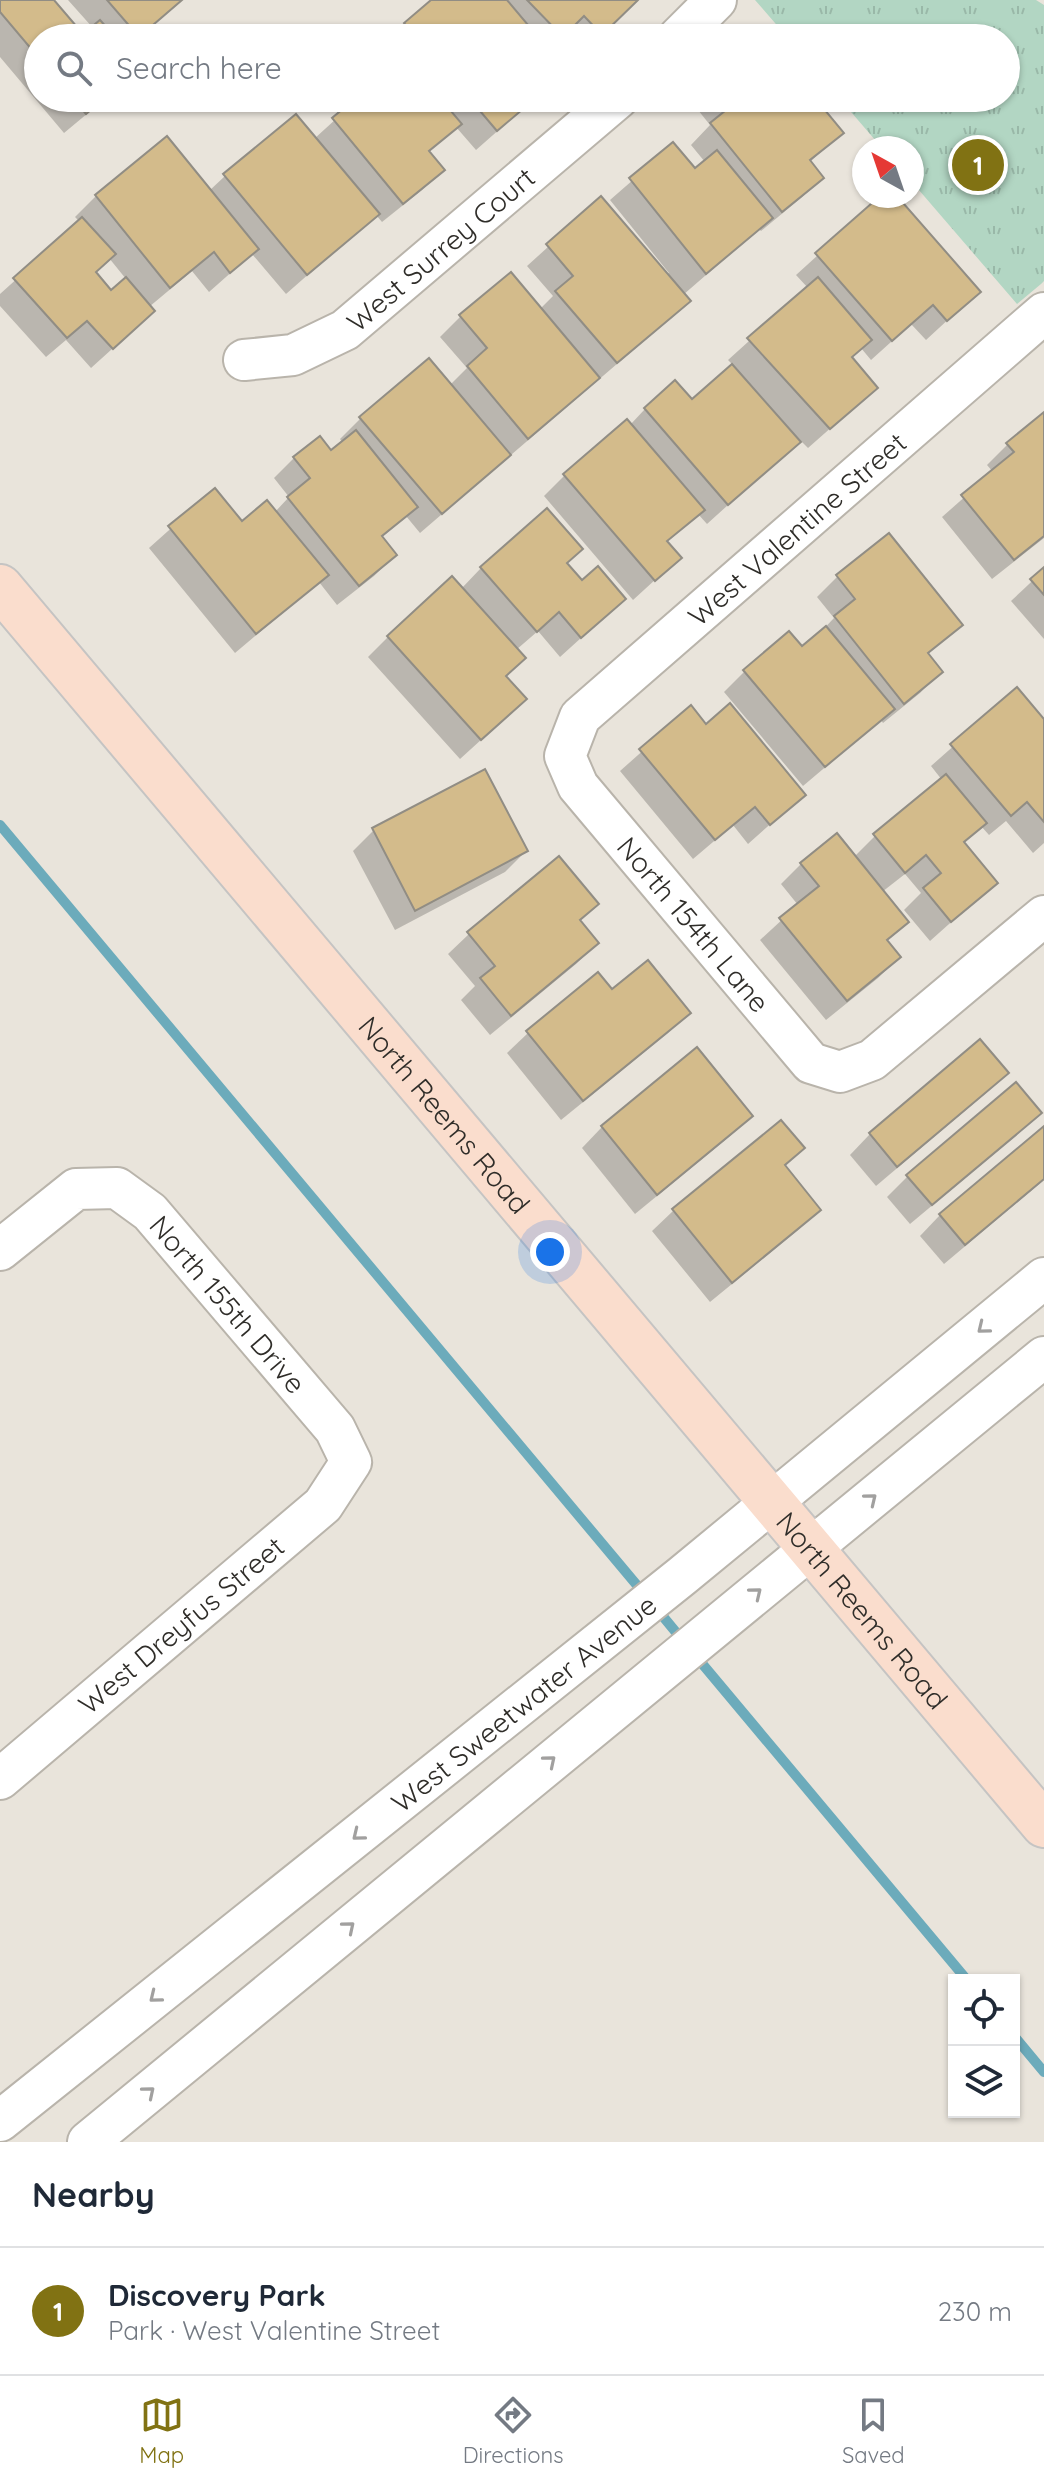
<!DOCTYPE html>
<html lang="en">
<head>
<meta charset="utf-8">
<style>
	:root { --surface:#fff; --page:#f2f2f3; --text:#1f2937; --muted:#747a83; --line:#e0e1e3; --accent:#817213 }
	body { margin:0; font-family:Quicksand,sans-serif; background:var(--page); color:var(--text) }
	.controls { position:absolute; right:24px; bottom:24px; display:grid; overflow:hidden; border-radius:0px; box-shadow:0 2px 6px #0004 }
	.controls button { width:72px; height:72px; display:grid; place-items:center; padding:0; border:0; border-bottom:2px solid var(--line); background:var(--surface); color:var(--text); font:40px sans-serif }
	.compass { position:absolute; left:852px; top:136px; width:72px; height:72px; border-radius:50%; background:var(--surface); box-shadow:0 2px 6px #0004; rotate:320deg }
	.you { position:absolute; left:550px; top:1252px; width:28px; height:28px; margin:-20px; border:6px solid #fff; border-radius:50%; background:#1a73e8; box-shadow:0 0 0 12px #1a73e833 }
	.badge { display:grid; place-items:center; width:52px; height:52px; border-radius:50%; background:var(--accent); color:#fff; font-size:26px; font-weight:700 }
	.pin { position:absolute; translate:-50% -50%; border:4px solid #fff; box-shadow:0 2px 8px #0006 }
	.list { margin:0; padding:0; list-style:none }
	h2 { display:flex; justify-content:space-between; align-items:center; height:104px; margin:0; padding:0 32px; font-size:34px }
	h2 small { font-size:26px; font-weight:400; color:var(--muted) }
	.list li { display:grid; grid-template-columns:52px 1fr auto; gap:24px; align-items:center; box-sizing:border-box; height:128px; padding:0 32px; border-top:2px solid var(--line) }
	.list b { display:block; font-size:30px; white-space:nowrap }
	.list p { margin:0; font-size:26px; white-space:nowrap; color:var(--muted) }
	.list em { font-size:26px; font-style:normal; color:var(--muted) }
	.icon { flex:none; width:44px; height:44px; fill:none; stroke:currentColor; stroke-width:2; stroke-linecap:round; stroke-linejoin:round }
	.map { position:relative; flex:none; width:1044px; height:2142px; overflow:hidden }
	.search { position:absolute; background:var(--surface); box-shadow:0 2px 6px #0004; left:24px; right:24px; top:24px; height:88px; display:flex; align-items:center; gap:20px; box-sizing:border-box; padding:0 28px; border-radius:44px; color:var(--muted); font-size:30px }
	.sheet { height:232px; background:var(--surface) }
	nav { display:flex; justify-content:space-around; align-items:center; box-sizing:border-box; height:112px; border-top:2px solid var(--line); background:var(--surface); font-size:22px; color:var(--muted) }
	nav a { display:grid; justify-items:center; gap:4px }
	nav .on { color:var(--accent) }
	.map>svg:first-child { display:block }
</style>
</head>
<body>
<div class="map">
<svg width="1044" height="2142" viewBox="0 0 1044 2142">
	<defs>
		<pattern id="park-tufts" width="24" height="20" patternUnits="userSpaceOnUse" patternTransform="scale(2)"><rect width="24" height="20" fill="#b2d6c3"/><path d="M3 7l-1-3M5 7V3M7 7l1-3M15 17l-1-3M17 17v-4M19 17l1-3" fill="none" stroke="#99b8a8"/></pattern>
	</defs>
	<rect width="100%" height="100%" fill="#e9e4db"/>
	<path fill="url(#park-tufts)" d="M 755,0 L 1036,0 L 1044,5 L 1044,281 L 1041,284 L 1017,304 L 912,182 L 912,148 L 882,148 L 839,98 L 1006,98 L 1006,38 L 788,38 Z"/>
	<g fill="#0003" fill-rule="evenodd">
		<path d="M 3,0 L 51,0 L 83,37 L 93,28 L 68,0 L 180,0 L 138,38 L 38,38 L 38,98 L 106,98 L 64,133 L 0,57 L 0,2 Z"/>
		<path d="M 434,0 L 636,0 L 597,38 L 565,38 L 562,35 L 559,38 L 391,38 Z"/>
		<path d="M 340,98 L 535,98 L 476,150 L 456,127 L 428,153 L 442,170 L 422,190 L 382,222 L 376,215 L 286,294 L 252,254 L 209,292 L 192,271 L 149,307 L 132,331 L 91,368 L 66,340 L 46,357 L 0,306 L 0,294 L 80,222 L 75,217 L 96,196 L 167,139 L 209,191 L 225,176 L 314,139 L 348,108 ZM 109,258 L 126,279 L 111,293 L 94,273 Z"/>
		<path d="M 701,98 L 812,98 L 841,133 L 809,163 L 822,178 L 801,198 L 761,231 L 759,229 L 683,295 L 688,301 L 667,321 L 420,533 L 406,516 L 381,538 L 395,555 L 374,576 L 337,605 L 319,582 L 235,653 L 149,548 L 214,490 L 242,524 L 275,512 L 289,497 L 274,478 L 294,458 L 331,452 L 343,443 L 340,439 L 360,419 L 450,385 L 467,368 L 440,337 L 461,316 L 540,309 L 553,296 L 527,266 L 601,199 L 666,275 L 669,273 L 610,200 L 673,145 L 694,171 L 705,162 L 691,145 L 710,125 L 694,105 Z"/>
		<path d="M 883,196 L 894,196 L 978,292 L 926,340 L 911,324 L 871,360 L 861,348 L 851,358 L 876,388 L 808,448 L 800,440 L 707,524 L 698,514 L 666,543 L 679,558 L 633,600 L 544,496 L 565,475 L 630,425 L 645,409 L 692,401 L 733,365 L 728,360 L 808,288 L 796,275 Z"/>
		<path d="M 1044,415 L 1044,538 L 992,579 L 942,517 L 993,472 L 987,465 L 1008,444 Z"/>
		<path d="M 565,564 L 582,582 L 624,599 L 560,657 L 538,631 L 516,650 L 504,677 L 504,719 L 460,759 L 368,657 L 388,637 L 461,589 L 481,568 Z"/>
		<path d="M 1044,570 L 1044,639 L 1011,601 Z"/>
		<path d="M 838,576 L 960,624 L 927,655 L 940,672 L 920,693 L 883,723 L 881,720 L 803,786 L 724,692 L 745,671 L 802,649 L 815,638 L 834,618 L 817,597 Z"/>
		<path d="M 1017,690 L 1044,722 L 1044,843 L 1033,853 L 1006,821 L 989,835 L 981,826 L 963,844 L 995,883 L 930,941 L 904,910 L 921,893 L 905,874 L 882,892 L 906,922 L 886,942 L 899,957 L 878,978 L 826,1020 L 760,940 L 798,905 L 781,884 L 801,864 L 854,857 L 875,836 L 942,780 L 931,766 Z"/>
		<path d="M 691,708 L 706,726 L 803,795 L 748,844 L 733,825 L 693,859 L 620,771 Z"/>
		<path d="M 374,830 L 526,851 L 505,872 L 395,930 L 353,851 Z"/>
		<path d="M 596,904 L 579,922 L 597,943 L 576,964 L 490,1035 L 461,1000 L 475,986 L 448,954 L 469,934 Z"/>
		<path d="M 688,1012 L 668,1033 L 561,1120 L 507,1053 L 528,1033 Z"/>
		<path d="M 1006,1073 L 986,1093 L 876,1186 L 850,1155 L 870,1134 Z"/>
		<path d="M 1039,1113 L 1019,1133 L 910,1224 L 887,1197 L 908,1176 Z"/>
		<path d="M 751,1116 L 730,1136 L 635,1214 L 582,1148 L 602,1127 Z"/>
		<path d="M 781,1122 L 802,1148 L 783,1167 L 819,1210 L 798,1230 L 710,1302 L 652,1231 L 673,1211 Z"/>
		<path d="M 1044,1130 L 1044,1180 L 944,1264 L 920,1236 L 940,1215 Z"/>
	</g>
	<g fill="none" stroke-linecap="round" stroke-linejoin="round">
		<g stroke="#6cabbb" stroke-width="10">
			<path d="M 0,825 L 646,1596"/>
			<path d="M 656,1608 L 684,1642"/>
			<path d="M 694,1654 L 967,1980"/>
			<path d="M 1014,2036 L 1044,2072"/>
		</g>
	</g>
	<g fill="#d3bb8b" stroke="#918d84" stroke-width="2">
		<path d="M 0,0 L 54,0 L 83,34 L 100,20 L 116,38 L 38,38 L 38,57 L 0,12 Z"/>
		<path d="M 107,0 L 182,0 L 139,37 Z"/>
		<path d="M 431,0 L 507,0 L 539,38 L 417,38 L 404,23 Z"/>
		<path d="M 527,0 L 638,0 L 602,35 L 584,16 L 563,37 Z"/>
		<path d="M 73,98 L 105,98 L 86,114 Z"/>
		<path d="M 356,98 L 440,98 L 462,124 L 429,151 L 445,170 L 403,204 L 332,118 Z"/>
		<path d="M 469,98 L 536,98 L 497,131 Z"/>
		<path d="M 725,98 L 815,98 L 844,133 L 810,160 L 824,178 L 782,212 L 710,123 L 731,106 Z"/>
		<path d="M 296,114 L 380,214 L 307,275 L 223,174 Z"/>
		<path d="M 167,136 L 259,249 L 230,273 L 214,252 L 170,288 L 95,195 Z"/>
		<path d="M 673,142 L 695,168 L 717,150 L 773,218 L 706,274 L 629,178 Z"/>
		<path d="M 601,196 L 691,301 L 617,363 L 555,291 L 573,276 L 546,244 Z"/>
		<path d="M 880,196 L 897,196 L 981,292 L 947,321 L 933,305 L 892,341 L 815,253 Z"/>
		<path d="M 82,217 L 116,254 L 96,272 L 111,290 L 126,277 L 155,311 L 113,349 L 87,321 L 67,338 L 13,278 Z"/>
		<path d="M 511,272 L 600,378 L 528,439 L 467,366 L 487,348 L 459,315 Z"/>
		<path d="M 818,277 L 872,340 L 852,357 L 878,388 L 830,429 L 747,338 Z"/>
		<path d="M 429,358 L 511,455 L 442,514 L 359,417 Z"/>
		<path d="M 732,364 L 801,442 L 728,505 L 644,408 L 675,380 L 692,399 Z"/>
		<path d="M 1044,412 L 1044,536 L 1014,560 L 961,495 L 1014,452 L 1006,443 Z"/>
		<path d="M 627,419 L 705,510 L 667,541 L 682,558 L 655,581 L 563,474 Z"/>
		<path d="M 356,430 L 418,507 L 382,536 L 397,555 L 359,586 L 287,497 L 310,478 L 293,457 L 320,436 L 331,450 Z"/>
		<path d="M 215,488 L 242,521 L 267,500 L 329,575 L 256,634 L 168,526 Z"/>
		<path d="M 547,508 L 583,549 L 567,563 L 582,580 L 598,566 L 626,599 L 581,638 L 559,612 L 537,632 L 480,567 Z"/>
		<path d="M 889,533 L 963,625 L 928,653 L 943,672 L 904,704 L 834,616 L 855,599 L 836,575 Z"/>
		<path d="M 1044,567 L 1044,595 L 1030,579 Z"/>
		<path d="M 452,576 L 526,658 L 506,676 L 527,699 L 481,740 L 387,636 Z"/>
		<path d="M 826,626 L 895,709 L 825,767 L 743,670 L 789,631 L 802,646 Z"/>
		<path d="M 1017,687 L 1044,719 L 1044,822 L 1027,802 L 1011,816 L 950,744 Z"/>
		<path d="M 730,703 L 806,795 L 770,825 L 755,807 L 715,840 L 639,749 L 691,705 L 706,724 Z"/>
		<path d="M 485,769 L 528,851 L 415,911 L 372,828 Z"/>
		<path d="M 946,774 L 987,823 L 964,842 L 998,883 L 951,922 L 923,888 L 941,873 L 926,855 L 905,873 L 873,834 Z"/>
		<path d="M 837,833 L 909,922 L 887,940 L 901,957 L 847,1001 L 779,918 L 819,886 L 800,863 Z"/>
		<path d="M 559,856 L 599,904 L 580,920 L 599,943 L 511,1016 L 480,978 L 495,966 L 467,932 Z"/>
		<path d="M 648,960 L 691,1013 L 583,1101 L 526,1031 L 598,972 L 612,989 Z"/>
		<path d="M 980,1039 L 1009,1073 L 897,1167 L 869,1133 Z"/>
		<path d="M 697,1047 L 753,1116 L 657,1195 L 601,1126 Z"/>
		<path d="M 1016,1082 L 1042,1113 L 932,1205 L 906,1175 Z"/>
		<path d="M 781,1120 L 805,1148 L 785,1165 L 821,1210 L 732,1283 L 672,1209 Z"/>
		<path d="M 1044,1126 L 1044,1179 L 965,1245 L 939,1214 Z"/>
	</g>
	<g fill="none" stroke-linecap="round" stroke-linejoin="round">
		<g stroke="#b9b4ab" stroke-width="44">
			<g id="minor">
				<path d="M 678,38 L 716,0"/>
				<path id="s1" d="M 1044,313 L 580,717 L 565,756 L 578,786 L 811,1063 L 840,1072 L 872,1060 L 1044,916"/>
				<path id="s2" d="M 244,360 L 293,355 L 345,330 L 618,98"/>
				<path id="s3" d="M 0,1250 L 76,1189 L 117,1188 L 150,1212 L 335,1429 L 351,1462 L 323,1505 L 0,1779"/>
				<path id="s4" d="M 0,2121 L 682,1576 L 1044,1278"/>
				<path d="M 88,2142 L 1044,1357"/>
			</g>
		</g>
		<g stroke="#c5c4c3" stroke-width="48">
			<g id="major">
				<path id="s5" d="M 0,587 L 1044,1825"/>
			</g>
		</g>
		<use href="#minor" stroke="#fff" stroke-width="40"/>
		<use href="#major" stroke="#faddcd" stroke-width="44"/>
	</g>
	<defs><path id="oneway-chevron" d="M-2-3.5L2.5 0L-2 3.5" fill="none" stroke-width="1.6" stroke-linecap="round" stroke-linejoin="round" transform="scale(2)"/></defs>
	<g stroke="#a1a09f">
		<use href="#oneway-chevron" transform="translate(983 1328) rotate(141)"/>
		<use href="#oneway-chevron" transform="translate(871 1499) rotate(-39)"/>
		<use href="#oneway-chevron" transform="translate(756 1593) rotate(-39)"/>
		<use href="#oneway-chevron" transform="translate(550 1761) rotate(-40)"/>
		<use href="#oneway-chevron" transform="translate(358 1835) rotate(141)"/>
		<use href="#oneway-chevron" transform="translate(349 1927) rotate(-40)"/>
		<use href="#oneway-chevron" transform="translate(155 1997) rotate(141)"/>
		<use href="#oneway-chevron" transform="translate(149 2092) rotate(-40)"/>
	</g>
	<g text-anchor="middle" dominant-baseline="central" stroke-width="7" stroke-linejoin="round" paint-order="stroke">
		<g font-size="28" fill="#2f2d29" stroke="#fff">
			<text stroke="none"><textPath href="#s2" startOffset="232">West Surrey Court</textPath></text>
			<text transform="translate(797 529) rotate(-41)">West Valentine Street</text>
			<text stroke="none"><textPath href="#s1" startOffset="870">North 154th Lane</textPath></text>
			<text stroke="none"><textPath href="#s5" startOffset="690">North Reems Road</textPath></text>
			<text stroke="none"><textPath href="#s3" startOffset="300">North 155th Drive</textPath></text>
			<text stroke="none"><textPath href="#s5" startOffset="1338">North Reems Road</textPath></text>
			<text transform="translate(181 1625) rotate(-40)">West Dreyfus Street</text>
			<text stroke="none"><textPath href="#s4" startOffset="670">West Sweetwater Avenue</textPath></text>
		</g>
	</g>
</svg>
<div class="controls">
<button><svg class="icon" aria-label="locate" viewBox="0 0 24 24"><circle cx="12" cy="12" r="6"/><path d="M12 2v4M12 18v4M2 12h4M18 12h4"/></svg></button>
<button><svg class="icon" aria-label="layers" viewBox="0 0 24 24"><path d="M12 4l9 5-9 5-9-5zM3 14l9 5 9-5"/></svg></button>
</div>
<svg class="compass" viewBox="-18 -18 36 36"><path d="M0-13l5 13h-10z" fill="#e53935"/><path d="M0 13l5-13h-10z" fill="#747a83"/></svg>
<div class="you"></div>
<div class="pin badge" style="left:978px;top:165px">1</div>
<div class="search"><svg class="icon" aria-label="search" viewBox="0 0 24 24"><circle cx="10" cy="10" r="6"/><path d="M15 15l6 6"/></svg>Search here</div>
</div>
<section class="sheet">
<h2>Nearby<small></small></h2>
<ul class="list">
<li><span class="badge">1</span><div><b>Discovery Park</b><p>Park · West Valentine Street</p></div><em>230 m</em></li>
</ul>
</section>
<nav>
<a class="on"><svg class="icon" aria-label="map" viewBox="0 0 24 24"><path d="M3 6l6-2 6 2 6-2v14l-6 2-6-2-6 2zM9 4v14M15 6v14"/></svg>Map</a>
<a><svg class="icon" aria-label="directions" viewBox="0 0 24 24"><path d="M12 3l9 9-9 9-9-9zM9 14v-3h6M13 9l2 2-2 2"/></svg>Directions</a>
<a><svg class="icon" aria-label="saved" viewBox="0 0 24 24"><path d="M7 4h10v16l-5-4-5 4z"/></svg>Saved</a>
</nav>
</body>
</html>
